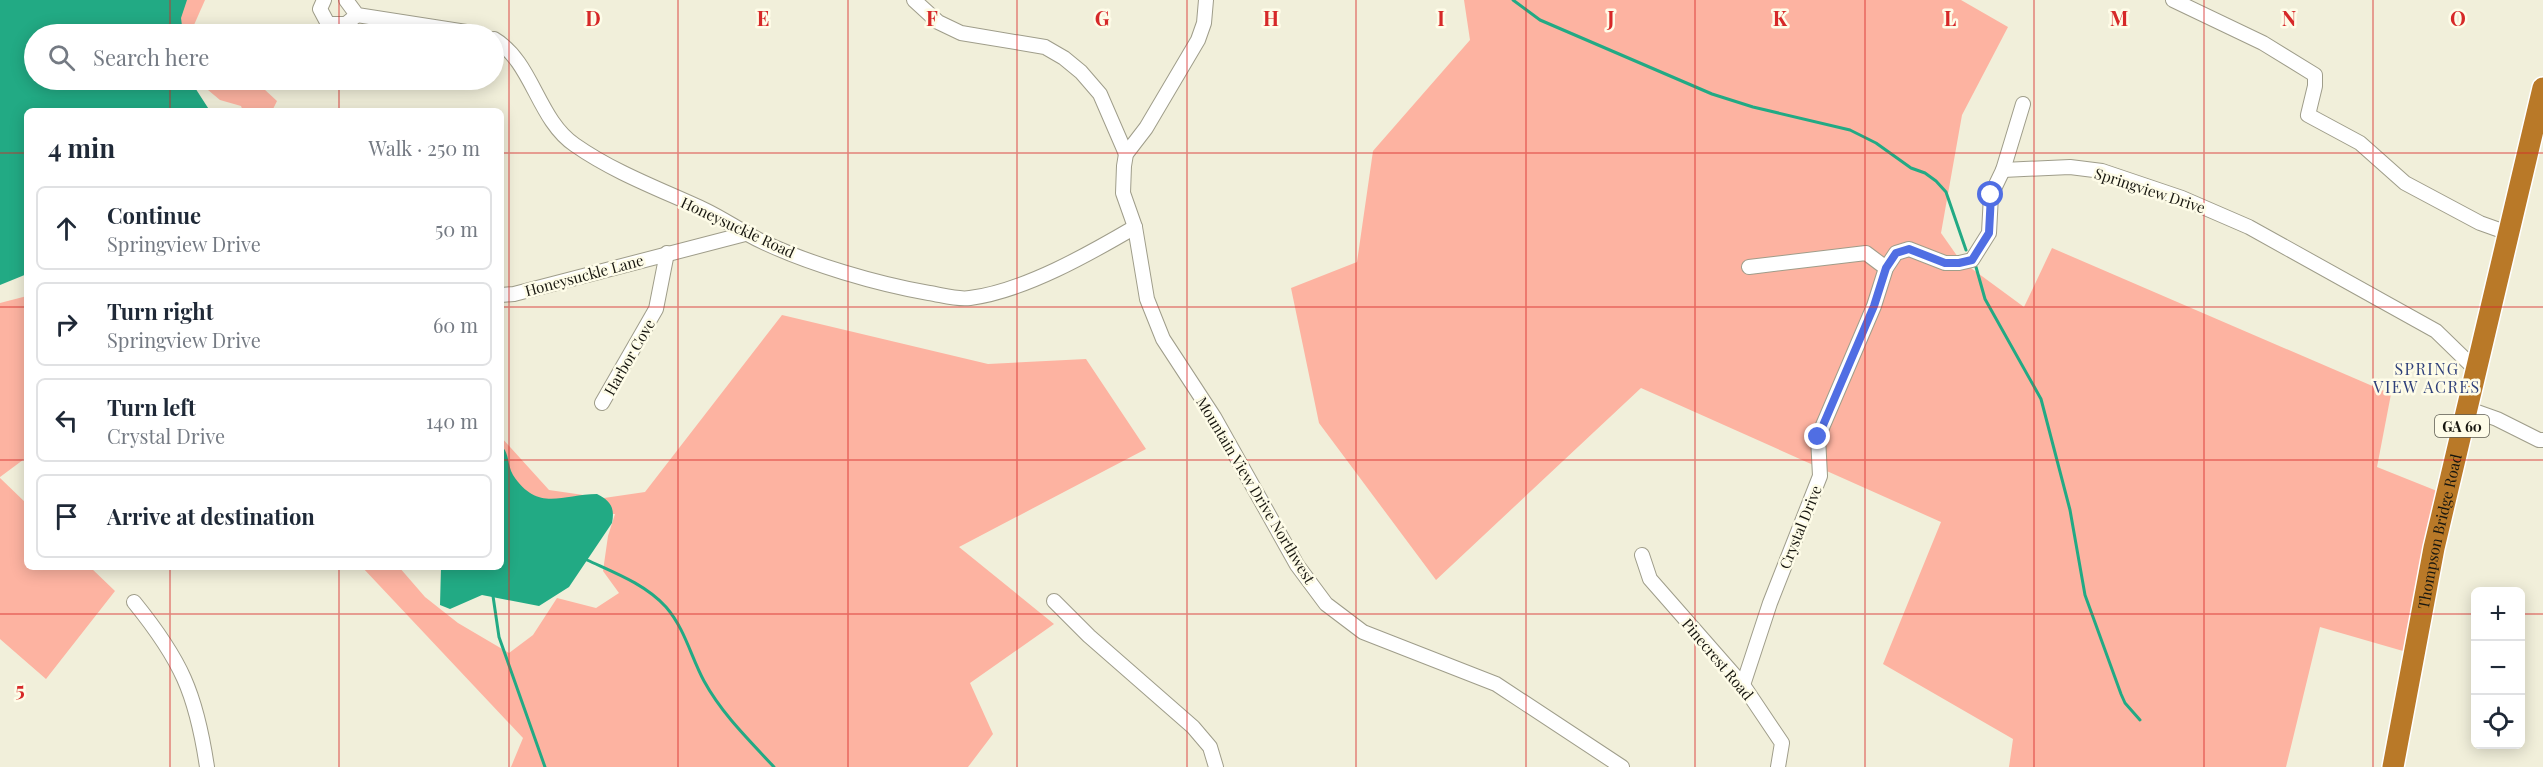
<!DOCTYPE html>
<html lang="en">
<head>
<meta charset="utf-8">
<style>
	:root { --surface:#fff; --page:#f2f2f3; --text:#1f2937; --muted:#747a83; --line:#e0e1e3 }
	body { margin:0; font-family:"Playfair Display",serif; background:var(--page); color:var(--text) }
	.controls { position:absolute; right:18px; bottom:18px; display:grid; overflow:hidden; border-radius:9px; box-shadow:0 3px 15px #0003 }
	.controls button { width:54px; height:54px; display:grid; place-items:center; padding:0; border:0; border-bottom:2px solid var(--line); background:var(--surface); color:var(--text); font:30px sans-serif }
	.stop { position:absolute; width:18px; height:18px; margin:-14px; border:4px solid #506ee3; border-radius:50%; background:#fff }
	.stop.end { background:#506ee3; border-color:#fff; box-shadow:0 2px 6px #0008 }
	.list { margin:0; padding:0; list-style:none }
	h2 { display:flex; justify-content:space-between; align-items:center; height:78px; margin:0; padding:0 24px; font-size:26px }
	h2 small { font-size:20px; font-weight:400; color:var(--muted) }
	.list li { display:grid; grid-template-columns:39px 1fr auto; gap:18px; align-items:center; box-sizing:border-box; height:84px; margin:0 12px 12px; padding:0 12px; border:2px solid var(--line); border-radius:9px }
	.list b { display:block; font-size:22px; white-space:nowrap }
	.list p { margin:0; font-size:20px; white-space:nowrap; color:var(--muted) }
	.list em { font-size:20px; font-style:normal; color:var(--muted) }
	.icon { flex:none; width:33px; height:33px; fill:none; stroke:currentColor; stroke-width:2; stroke-linecap:round; stroke-linejoin:round }
	.map { position:relative; flex:none; width:2543px; height:767px; overflow:hidden }
	.search { position:absolute; background:var(--surface); box-shadow:0 3px 15px #0003; left:24px; top:24px; width:480px; height:66px; display:flex; align-items:center; gap:15px; box-sizing:border-box; padding:0 21px; border-radius:33px; color:var(--muted); font-size:22px }
	.panel { position:absolute; background:var(--surface); box-shadow:0 3px 15px #0003; left:24px; top:108px; width:480px; height:462px; border-radius:9px }
	.map>svg:first-child { display:block }
</style>
</head>
<body>
<div class="map">
<svg width="2543" height="767" viewBox="0 0 2543 767">
	<rect width="100%" height="100%" fill="#f1efda"/>
	<g fill="#fdb3a1">
		<path d="M 177,0 L 205,0 L 190,34 L 178,34 Z"/>
		<path d="M 1464,0 L 1961,0 L 2008,27 L 1962,115 L 1941,233 L 1960,260 L 2024,307 L 2052,248 L 2391,394 L 2377,467 L 2442,493 L 2403,651 L 2320,627 L 2286,767 L 2009,767 L 2013,739 L 1883,664 L 1941,522 L 1641,388 L 1436,580 L 1319,423 L 1291,288 L 1357,262 L 1373,151 L 1470,40 Z"/>
		<path d="M 196,80 L 211,80 L 213,83 L 264,89 L 277,101 L 272,111 L 243,111 L 241,106 L 220,100 Z"/>
		<path d="M 27,296 L 27,457 L 0,477 L 0,303 Z"/>
		<path d="M 782,315 L 988,364 L 1086,359 L 1146,449 L 959,547 L 1054,624 L 970,683 L 993,734 L 968,767 L 511,767 L 523,738 L 362,567 L 399,567 L 425,597 L 458,623 L 509,653 L 533,635 L 557,598 L 596,608 L 619,593 L 603,571 L 608,536 L 615,514 L 565,513 L 508,487 L 501,460 L 501,437 L 549,490 L 604,498 L 645,492 Z"/>
		<path d="M 0,478 L 27,504 L 27,567 L 90,567 L 115,591 L 46,679 L 0,639 Z"/>
	</g>
	<g fill="#22aa84">
		<path d="M 0,0 L 187,0 L 181,18 L 183,34 L 34,34 L 34,80 L 190,80 L 210,111 L 27,111 L 27,274 L 0,285 Z"/>
		<path d="M 501,445 C 510,454 507,465 513,475 C 538,513 562,494 597,494 C 611,501 615,508 612,523 L 569,587 L 539,606 L 482,595 L 450,609 L 440,605 L 441,567 L 501,567 Z"/>
	</g>
	<g fill="none" stroke-linecap="round" stroke-linejoin="round">
		<g stroke="#22aa84" stroke-width="3">
			<path d="M 1513,0 L 1540,20 L 1712,94 L 1753,107 L 1850,130 L 1876,143 L 1911,168 L 1925,173 L 1936,181 L 1946,192 L 1966,250"/>
			<path d="M 1976,267 L 1985,299 L 2041,399 L 2070,510 L 2085,595 L 2121,694 L 2125,703 L 2140,720"/>
			<path d="M 587,560 C 615,573 645,584 666,607 C 685,629 691,657 704,681 C 722,714 749,740 774,767"/>
			<path d="M 493,596 L 499,637 L 545,767"/>
		</g>
		<g stroke="#9f9d8a" stroke-width="16">
			<g id="minor">
				<path d="M 324,0 L 320,9 L 328,24 L 346,24 L 357,15"/>
				<path d="M 346,0 L 357,15 L 479,34"/>
				<path d="M 914,0 L 938,22 L 961,33 L 1045,47 L 1064,58 L 1081,72 L 1100,94 L 1126,154"/>
				<path d="M 1206,0 L 1204,23 L 1198,40 L 1146,128 L 1126,154 L 1124,166 L 1123,193 L 1135,227 L 1147,299 L 1163,339 L 1214,417 L 1297,565 L 1326,604 L 1363,632 L 1496,684 L 1622,767"/>
				<path d="M 2173,0 L 2263,43 L 2315,75 L 2315,86 L 2308,115 L 2360,143 L 2405,183 L 2480,223 L 2508,233"/>
				<path d="M 494,39 C 533,62 537,119 575,145 C 615,173 662,190 705,210 C 724,219 742,232 761,241 C 809,264 877,284 929,293 C 942,295 957,300 970,298 C 1024,291 1089,254 1135,227"/>
				<path d="M 2003,170 L 2070,167 L 2102,171 L 2182,198 L 2249,227 L 2436,331 L 2471,365 L 2474,376"/>
				<path d="M 1749,267 L 1866,253 L 1886,268"/>
				<path d="M 501,295 L 514,294 L 749,233"/>
				<path d="M 602,403 L 656,309 L 667,253"/>
				<path d="M 2466,408 L 2497,419 L 2539,440 L 2543,440"/>
				<path d="M 1642,555 L 1650,579 L 1743,685 L 1782,743 L 1778,767"/>
				<path d="M 1054,601 L 1089,636 L 1193,727 L 1210,747 L 1216,767"/>
				<path d="M 134,602 C 181,660 196,693 207,767"/>
				<path d="M 1743,685 L 1770,603 L 1820,476 L 1818,437 L 1874,306 L 1886,268 L 1896,253 L 1909,249 L 1945,263 L 1959,263 L 1972,260 L 1989,233 L 1991,195 L 2003,170 L 2023,104"/>
			</g>
		</g>
		<g stroke="#fff" stroke-width="24">
			<g id="highway">
				<path id="s1" d="M 2393,767 L 2434,548 L 2543,88"/>
			</g>
		</g>
		<use href="#minor" stroke="#fff" stroke-width="14"/>
		<use href="#highway" stroke="#b97928" stroke-width="21"/>
	</g>
	<g fill="none" stroke-linecap="round" stroke-linejoin="round">
		<path stroke="#506ee3" stroke-width="8" d="M 1818,437 L 1874,306 L 1886,268 L 1896,253 L 1909,249 L 1945,263 L 1959,263 L 1972,260 L 1989,233 L 1991,195"/>
	</g>
	<path fill="none" stroke="#d62828" stroke-width="1.5" stroke-opacity="0.55" d="M 170,0 L 170,34M 339,0 L 339,34M 509,0 L 509,767M 678,0 L 678,767M 848,0 L 848,767M 1017,0 L 1017,767M 1187,0 L 1187,767M 1356,0 L 1356,767M 1526,0 L 1526,767M 1695,0 L 1695,767M 1865,0 L 1865,767M 2034,0 L 2034,767M 2204,0 L 2204,767M 2373,0 L 2373,767M 170,80 L 170,111M 339,80 L 339,111M 0,153 L 27,153M 501,153 L 2543,153M 0,307 L 27,307M 501,307 L 2543,307M 0,460 L 27,460M 501,460 L 2543,460M 170,567 L 170,767M 339,567 L 339,767M 0,614 L 2476,614M 2520,614 L 2543,614"/>
	<g text-anchor="middle" dominant-baseline="central" stroke-width="5" stroke-linejoin="round" paint-order="stroke">
		<rect fill="#fefce8" stroke="#5c5b50" stroke-width="1.5" x="2435" y="415" width="54" height="22" rx="4.5"/>
		<g font-size="14" font-weight="bold" fill="#17160f">
			<text x="2462" y="426">GA 60</text>
		</g>
		<g font-size="15" fill="#17160f" stroke="#fefce8">
			<text transform="translate(2150 190) rotate(18)">Springview Drive</text>
			<text transform="translate(738 227) rotate(25)">Honeysuckle Road</text>
			<text transform="translate(584 275) rotate(-15)">Honeysuckle Lane</text>
			<text transform="translate(629 357) rotate(-60)">Harbor Cove</text>
			<text transform="translate(1256 490) rotate(59)">Mountain View Drive Northwest</text>
			<text transform="translate(1800 527) rotate(-68)">Crystal Drive</text>
			<text stroke="none"><textPath href="#s1" startOffset="240">Thompson Bridge Road</textPath></text>
			<text transform="translate(1718 659) rotate(50)">Pinecrest Road</text>
		</g>
		<g font-size="16" letter-spacing="1.5" fill="#2f407a" stroke="#fefce8">
			<text x="2427" y="368">SPRING<tspan x="2427" dy="18">VIEW ACRES</tspan></text>
		</g>
	</g>
	<g font-size="20" text-anchor="middle" font-weight="bold" fill="#d62828" stroke="#fefce8" stroke-width="5" stroke-linejoin="round" paint-order="stroke">
		<text x="593" y="26">D</text>
		<text x="763" y="26">E</text>
		<text x="932" y="26">F</text>
		<text x="1102" y="26">G</text>
		<text x="1271" y="26">H</text>
		<text x="1441" y="26">I</text>
		<text x="1611" y="26">J</text>
		<text x="1780" y="26">K</text>
		<text x="1950" y="26">L</text>
		<text x="2119" y="26">M</text>
		<text x="2289" y="26">N</text>
		<text x="2458" y="26">O</text>
		<text x="20" y="697">5</text>
	</g>
</svg>
<div class="controls">
<button>+</button>
<button>−</button>
<button><svg class="icon" aria-label="locate" viewBox="0 0 24 24"><circle cx="12" cy="12" r="6"/><path d="M12 2v4M12 18v4M2 12h4M18 12h4"/></svg></button>
</div>
<div class="stop" style="left:1991px;top:195px"></div>
<div class="stop end" style="left:1818px;top:437px"></div>
<div class="search"><svg class="icon" aria-label="search" viewBox="0 0 24 24"><circle cx="10" cy="10" r="6"/><path d="M15 15l6 6"/></svg>Search here</div>
<section class="panel">
<h2>4 min<small>Walk · 250 m</small></h2>
<ul class="list">
<li><svg class="icon" aria-label="ahead" viewBox="0 0 24 24"><path d="M12 20V5M6 11l6-6 6 6"/></svg><div><b>Continue</b><p>Springview Drive</p></div><em>50 m</em></li>
<li><svg class="icon" aria-label="right" viewBox="0 0 24 24"><path d="M7 20v-9h11M14 6l5 5-5 5"/></svg><div><b>Turn right</b><p>Springview Drive</p></div><em>60 m</em></li>
<li><svg class="icon" aria-label="left" viewBox="0 0 24 24"><path d="M17 20v-9H6M10 6l-5 5 5 5"/></svg><div><b>Turn left</b><p>Crystal Drive</p></div><em>140 m</em></li>
<li><svg class="icon" aria-label="arrive" viewBox="0 0 24 24"><path d="M6 21V4h12l-3 4 3 4H6"/></svg><div><b>Arrive at destination</b></div></li>
</ul>
</section>
</div>
</body>
</html>
